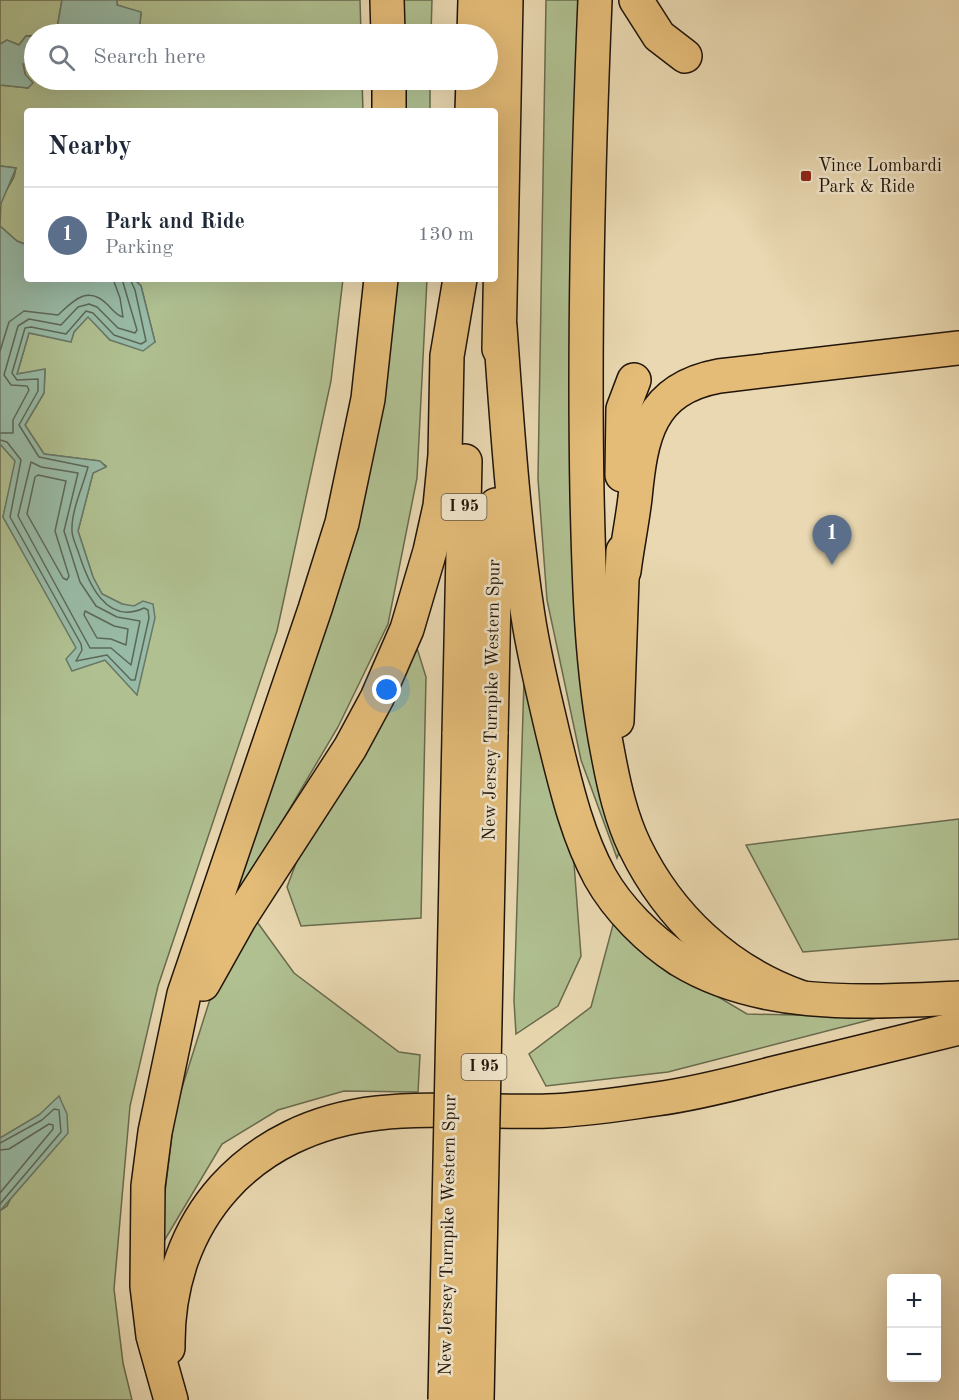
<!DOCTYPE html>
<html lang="en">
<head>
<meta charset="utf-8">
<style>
	:root { --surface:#fff; --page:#f2f2f3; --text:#1f2937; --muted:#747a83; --line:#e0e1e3; --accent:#8f2418 }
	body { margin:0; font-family:"Old Standard TT",serif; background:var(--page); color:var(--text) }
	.controls { position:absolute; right:18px; bottom:18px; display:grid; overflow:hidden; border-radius:6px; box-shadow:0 6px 24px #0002 }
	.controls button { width:54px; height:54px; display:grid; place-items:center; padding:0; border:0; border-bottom:2px solid var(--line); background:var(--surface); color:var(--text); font:30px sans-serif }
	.you { position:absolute; left:387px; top:690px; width:21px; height:21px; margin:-15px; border:4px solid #fff; border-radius:50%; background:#1a73e8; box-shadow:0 0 0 9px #1a73e833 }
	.badge { display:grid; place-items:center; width:39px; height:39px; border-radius:50%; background:var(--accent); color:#fff; font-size:20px; font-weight:700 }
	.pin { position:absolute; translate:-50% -50px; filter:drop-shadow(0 2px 3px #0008) }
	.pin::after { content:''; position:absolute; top:32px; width:21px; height:18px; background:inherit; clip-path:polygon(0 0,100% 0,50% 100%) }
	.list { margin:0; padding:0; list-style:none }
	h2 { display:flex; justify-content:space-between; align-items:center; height:78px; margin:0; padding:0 24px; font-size:26px }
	h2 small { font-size:20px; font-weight:400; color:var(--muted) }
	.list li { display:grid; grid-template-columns:39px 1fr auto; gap:18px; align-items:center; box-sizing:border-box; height:96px; padding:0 24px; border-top:2px solid var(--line) }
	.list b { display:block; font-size:22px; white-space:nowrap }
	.list p { margin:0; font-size:20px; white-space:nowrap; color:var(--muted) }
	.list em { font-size:20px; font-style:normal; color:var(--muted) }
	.icon { flex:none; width:33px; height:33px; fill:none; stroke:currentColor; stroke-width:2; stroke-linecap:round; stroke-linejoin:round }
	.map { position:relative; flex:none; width:959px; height:1400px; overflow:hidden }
	.search { position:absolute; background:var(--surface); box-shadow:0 6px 24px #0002; left:24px; top:24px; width:474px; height:66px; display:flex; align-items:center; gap:15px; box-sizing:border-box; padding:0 21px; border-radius:33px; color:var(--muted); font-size:22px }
	.panel { position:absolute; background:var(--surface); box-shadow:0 6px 24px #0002; left:24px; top:108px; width:474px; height:174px; border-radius:6px }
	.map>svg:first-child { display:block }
</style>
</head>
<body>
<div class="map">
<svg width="959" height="1400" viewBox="0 0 959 1400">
	<rect width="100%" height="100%" fill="#e9d8b1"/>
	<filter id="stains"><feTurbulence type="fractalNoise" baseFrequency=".00333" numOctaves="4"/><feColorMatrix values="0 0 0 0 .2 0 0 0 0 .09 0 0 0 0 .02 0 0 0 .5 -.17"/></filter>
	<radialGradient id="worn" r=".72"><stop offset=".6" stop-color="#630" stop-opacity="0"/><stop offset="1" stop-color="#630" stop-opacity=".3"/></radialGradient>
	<g fill="#b0c091" stroke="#686a4d" stroke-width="1.5">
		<path d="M 0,0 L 62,0 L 56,34 L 26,36 L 19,45 L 7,40 L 0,44 Z"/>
		<path d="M 117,0 L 360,0 L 361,34 L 139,34 L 141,13 L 117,5 Z"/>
		<path d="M 397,0 L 432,0 L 431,34 L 399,34 Z"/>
		<path d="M 546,0 L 582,0 L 574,265 L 622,844 L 617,858 L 581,760 L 547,600 L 538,479 Z"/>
		<path d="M 23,64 L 34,64 L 34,80 L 362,80 L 363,111 L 27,111 L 27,245 L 17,241 L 0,226 L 1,200 L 14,177 L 16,168 L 0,166 L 0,85 L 28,88 Z"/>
		<path d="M 400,80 L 430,80 L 430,111 L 399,111 Z"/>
		<path d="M 134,279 L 343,279 L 331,381 L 277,631 L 158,986 L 130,1106 L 114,1289 L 123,1363 L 132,1400 L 0,1400 L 0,1211 L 7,1206 L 60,1097 L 39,1115 L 0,1138 L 0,444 L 16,461 L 3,517 L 77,648 L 72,670 L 105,660 L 137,694 L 134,607 L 122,604 L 102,594 L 93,577 L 78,531 L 93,473 L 106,466 L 99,461 L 44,454 L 25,425 L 44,393 L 45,370 L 17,374 L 29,333 L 71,341 L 74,332 L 88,316 L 110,340 L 155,342 L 141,286 Z"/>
		<path d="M 390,279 L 427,279 L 417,478 L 388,624 L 338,727 L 280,825 L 248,892 L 226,901 Z"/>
		<path d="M 416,645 L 426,677 L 421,918 L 301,926 L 287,887 L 301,850 Z"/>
		<path d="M 525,649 L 573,850 L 581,956 L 558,1006 L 516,1034 L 514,1001 Z"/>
		<path d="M 959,819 L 959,939 L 803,952 L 746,845 Z"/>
		<path d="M 255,919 L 294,973 L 399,1052 L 420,1055 L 418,1092 L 344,1091 L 278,1110 L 222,1144 L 158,1251 L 175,1110 L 211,996 Z"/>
		<path d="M 614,921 L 664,965 L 747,1014 L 881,1017 L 668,1072 L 546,1086 L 529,1054 L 591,1007 Z"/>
	</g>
	<g fill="#98bba7" stroke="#687868" stroke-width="1.5">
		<path d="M 62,0 L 117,0 L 117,5 L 141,12 L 139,34 L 56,34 Z"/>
		<path d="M 26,36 L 34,37 L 34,64 L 23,64 L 25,74 L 33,83 L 28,88 L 0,85 L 0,44 L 7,40 L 19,45 Z"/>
		<path d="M 0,166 L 16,168 L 0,206 Z"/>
		<path d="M 0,226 L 17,241 L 27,245 L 27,279 L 134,279 L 141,286 L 155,342 L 143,351 L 110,340 L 88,317 L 74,332 L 71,342 L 29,333 L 17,374 L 45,369 L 44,393 L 25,425 L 44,454 L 100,461 L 106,467 L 93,473 L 78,531 L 93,577 L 102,594 L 122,604 L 134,606 L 143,601 L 153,604 L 155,618 L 137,695 L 105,660 L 72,671 L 66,659 L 76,648 L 3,517 L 15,461 L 0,444 Z"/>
		<path d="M 59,1096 L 67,1114 L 68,1133 L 0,1211 L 0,1138 L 39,1115 Z"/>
	</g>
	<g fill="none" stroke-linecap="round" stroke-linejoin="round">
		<g stroke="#5c6858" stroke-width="1.5">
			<path d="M 0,351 L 9,322 L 24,311 L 58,315 C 73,301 88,284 108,305 C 113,310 116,315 123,317 L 120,298 L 113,279"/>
			<path d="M 0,433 L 13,433 L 13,420 L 29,390 L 27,386 L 11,385 L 4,375 L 18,326 L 29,319 L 61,325 L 78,307 L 89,304 L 97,307 L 118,328 L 135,333 L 137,330 L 122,279"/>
			<path d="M 0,440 L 7,442 L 21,460 L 10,517 L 81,644 L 82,650 L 76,661 L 107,655 L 131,680 L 135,680 L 149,618 L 148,610 L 144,608 C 106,626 88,582 79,554 C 77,547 72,538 72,531 C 71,511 83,486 88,467 L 39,457 L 19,425 L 38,391 L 38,379 L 17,380 L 12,373 L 25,328 L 31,327 L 66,334 L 86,311 L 93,313 L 114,335 L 141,344 L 146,341 L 135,290 L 130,279"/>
			<path d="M 31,462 L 41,467 L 78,473 L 64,531 L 80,582 L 96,606 L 117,617 L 140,621 L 131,665 L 111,648 L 90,648 L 18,516 Z"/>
			<path d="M 38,475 L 66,481 L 55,531 L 69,576 L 67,580 L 63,578 L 27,514 L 35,477 Z"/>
			<path d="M 85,611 L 114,626 L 128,629 L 126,645 L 111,639 L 97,638 L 84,615 Z"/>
			<path d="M 0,1143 L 42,1120 L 54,1109 L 59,1110 L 61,1132 L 0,1204"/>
			<path d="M 0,1150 L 9,1149 L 49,1124 L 53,1125 L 53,1129 L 0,1193"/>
		</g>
		<g stroke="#201409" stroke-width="36">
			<g id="motorway">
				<path d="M 387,0 L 388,34"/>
				<path d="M 595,0 C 588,165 584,329 587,494 C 589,582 591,668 608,754 C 614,786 621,818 635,847 C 669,917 727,971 800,997"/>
				<path d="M 636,0 L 659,36 L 685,56"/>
				<path d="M 474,34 L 475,0"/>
				<path d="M 389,80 L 389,111"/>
				<path d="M 472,111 L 473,80"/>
				<path d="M 500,327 C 507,423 513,520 528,616 C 534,656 544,695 553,734 C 565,782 576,833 600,877 C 618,909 649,940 680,960 C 762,1010 867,1002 959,998"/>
				<path d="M 499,349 L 506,0"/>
				<path d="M 622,475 L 623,409 L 634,380"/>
				<path d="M 624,571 C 627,547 632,523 635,498 C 641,436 649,389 719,376 L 959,348"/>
				<path d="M 617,721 L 623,551"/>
				<path d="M 491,734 L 496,505"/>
				<path d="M 459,735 L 465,461"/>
				<path d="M 203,984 L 240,918 L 350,748 L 377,698 L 407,629 L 430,551 L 440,506 L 445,455 L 447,356 L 460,279"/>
				<path d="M 168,1348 C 166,1219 250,1127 378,1113 C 434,1107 491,1113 548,1111 C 584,1110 620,1104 656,1099 C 694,1094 733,1084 771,1074 C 834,1059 896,1043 959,1028"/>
				<path d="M 171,1400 L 153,1336 L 147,1286 L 148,1186 L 155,1132 L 184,994 L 315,609 L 342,523 L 368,399 L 381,279"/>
			</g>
		</g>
		<use href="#motorway" stroke="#e4bc78" stroke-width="33"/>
		<g stroke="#201409" stroke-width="36" stroke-linecap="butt">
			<g id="motorway-bridge">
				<path d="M 445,1400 L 459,735"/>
				<path d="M 477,1400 L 491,734"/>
			</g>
		</g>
		<use href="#motorway-bridge" stroke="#e4bc78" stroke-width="33"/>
	</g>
	<rect fill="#8f2418" stroke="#f1e6cc" stroke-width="2" x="800" y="170" width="12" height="12" rx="3"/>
	<g text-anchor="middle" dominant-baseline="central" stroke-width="5" stroke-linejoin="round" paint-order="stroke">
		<g fill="#f1e6cc" stroke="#5f5344" stroke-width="1.5">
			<rect x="441.5" y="494" width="45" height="26" rx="4.5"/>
			<rect x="461.5" y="1054" width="45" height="26" rx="4.5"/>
		</g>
		<g font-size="16" font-weight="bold" fill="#201409">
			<text x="464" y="507">I 95</text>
			<text x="484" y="1067">I 95</text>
		</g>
		<g font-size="18" fill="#201409" stroke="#f1e6cc" text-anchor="start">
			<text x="818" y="166">Vince Lombardi<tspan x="818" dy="21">Park &amp; Ride</tspan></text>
		</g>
		<g font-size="18" fill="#201409" stroke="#f1e6cc">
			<text transform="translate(492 700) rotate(-89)">New Jersey Turnpike Western Spur</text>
			<text transform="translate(448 1235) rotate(-89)">New Jersey Turnpike Western Spur</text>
		</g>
	</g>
	<rect width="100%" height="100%" filter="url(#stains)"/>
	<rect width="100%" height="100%" fill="url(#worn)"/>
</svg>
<div class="controls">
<button>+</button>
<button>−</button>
</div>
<div class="you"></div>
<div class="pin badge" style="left:832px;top:565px;background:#5c6f8a">1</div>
<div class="search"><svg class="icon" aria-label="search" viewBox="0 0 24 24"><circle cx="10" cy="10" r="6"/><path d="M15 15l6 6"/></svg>Search here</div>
<section class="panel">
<h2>Nearby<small></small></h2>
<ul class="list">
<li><span class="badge" style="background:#5c6f8a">1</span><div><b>Park and Ride</b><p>Parking</p></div><em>130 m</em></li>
</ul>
</section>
</div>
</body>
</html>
